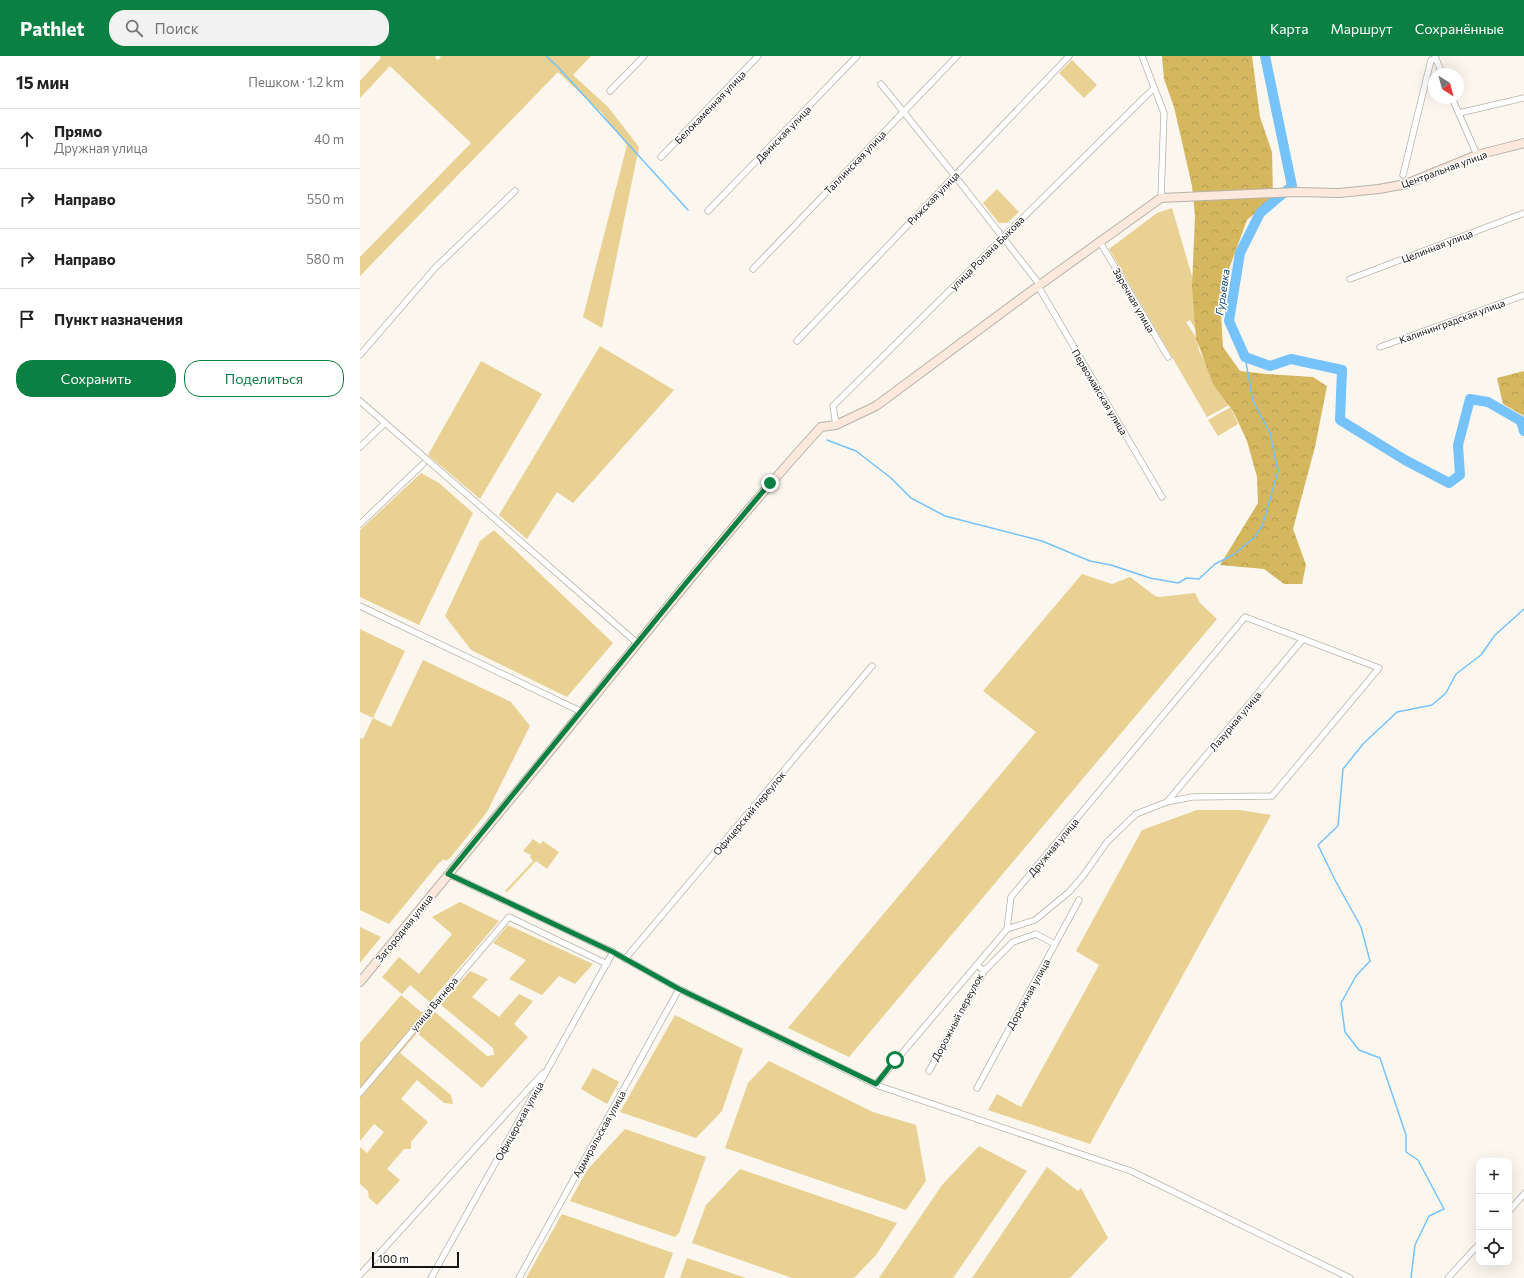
<!DOCTYPE html>
<html lang="ru">
<head>
<meta charset="utf-8">
<style>
	:root { --surface:#fff; --page:#f2f2f2; --text:#222; --muted:#767676; --line:#e0e0e0; --accent:#0b8043 }
	body { margin:0; font-family:Commissioner,sans-serif; background:var(--page); color:var(--text) }
	.controls { position:absolute; right:12px; bottom:12px; display:grid; overflow:hidden; border-radius:8px; box-shadow:0 4px 16px #0002 }
	.controls button { width:36px; height:36px; display:grid; place-items:center; padding:0; border:0; border-bottom:1px solid var(--line); background:var(--surface); color:var(--text); font:20px sans-serif }
	.compass { position:absolute; left:1068px; top:12px; width:36px; height:36px; border-radius:50%; background:var(--surface); box-shadow:0 4px 16px #0002; rotate:144deg }
	.scale { position:absolute; left:12px; bottom:10px; width:87px; box-sizing:border-box; padding-left:4px; border:2px solid #171613; border-top:0; font-size:11px; line-height:14px; white-space:nowrap; color:#171613; -webkit-text-stroke:3px #fff; paint-order:stroke }
	.stop { position:absolute; width:12px; height:12px; margin:-9px; border:3px solid #0b8043; border-radius:50%; background:#fff }
	.stop.end { background:#0b8043; border-color:#fff; box-shadow:0 1px 4px #0008 }
	.list { margin:0; padding:0; list-style:none }
	h2 { display:flex; justify-content:space-between; align-items:center; height:52px; margin:0; padding:0 16px; font-size:17px }
	h2 small { font-size:13px; font-weight:400; color:var(--muted) }
	.list li { display:grid; grid-template-columns:26px 1fr auto; gap:12px; align-items:center; box-sizing:border-box; height:60px; padding:0 16px; border-top:1px solid var(--line) }
	.list b { display:block; font-size:15px; white-space:nowrap }
	.list p { margin:0; font-size:13px; white-space:nowrap; color:var(--muted) }
	.list em { font-size:13px; font-style:normal; color:var(--muted) }
	.actions { display:flex; gap:8px; padding:12px 16px }
	.actions a { flex:1; padding:9px 0; border:1px solid var(--accent); border-radius:16px; text-align:center; font-size:14px; color:var(--accent) }
	.actions .main { background:var(--accent); color:#fff }
	.icon { flex:none; width:22px; height:22px; fill:none; stroke:currentColor; stroke-width:2; stroke-linecap:round; stroke-linejoin:round }
	.map { position:relative; flex:none; width:1164px; height:1222px; overflow:hidden }
	header { display:flex; align-items:center; gap:24px; box-sizing:border-box; height:56px; padding:0 20px; background:var(--accent); color:#fff }
	header strong { font-size:19px }
	nav { display:flex; gap:22px; margin-inline-start:auto; font-size:14px }
	.search { width:280px; height:36px; background:var(--page); display:flex; align-items:center; gap:10px; box-sizing:border-box; padding:0 14px; border-radius:16px; color:var(--muted); font-size:15px }
	main { display:flex }
	aside { flex:1; background:var(--surface) }
	.map>svg:first-child { display:block }
</style>
</head>
<body>
<header>
<strong>Pathlet</strong>
<div class="search"><svg class="icon" aria-label="search" viewBox="0 0 24 24"><circle cx="10" cy="10" r="6"/><path d="M15 15l6 6"/></svg>Поиск</div>
<nav><a>Карта</a><a>Маршрут</a><a>Сохранённые</a></nav>
</header>
<main>
<aside>
<h2>15 мин<small>Пешком · 1.2 km</small></h2>
<ul class="list">
<li><svg class="icon" aria-label="ahead" viewBox="0 0 24 24"><path d="M12 20V5M6 11l6-6 6 6"/></svg><div><b>Прямо</b><p>Дружная улица</p></div><em>40 m</em></li>
<li><svg class="icon" aria-label="right" viewBox="0 0 24 24"><path d="M7 20v-9h11M14 6l5 5-5 5"/></svg><div><b>Направо</b></div><em>550 m</em></li>
<li><svg class="icon" aria-label="right" viewBox="0 0 24 24"><path d="M7 20v-9h11M14 6l5 5-5 5"/></svg><div><b>Направо</b></div><em>580 m</em></li>
<li><svg class="icon" aria-label="arrive" viewBox="0 0 24 24"><path d="M6 21V4h12l-3 4 3 4H6"/></svg><div><b>Пункт назначения</b></div></li>
</ul>
<div class="actions"><a class="main">Сохранить</a><a>Поделиться</a></div>
</aside>
<div class="map">
<svg width="1164" height="1222" viewBox="0 0 1164 1222">
	<defs>
		<pattern id="forest-crowns" width="20" height="18" patternUnits="userSpaceOnUse"><rect width="20" height="18" fill="#d5b760"/><path d="M2 6a3 3 0 1 1 6 0M12 15a3 3 0 1 1 6 0" fill="none" stroke="#b69d52"/></pattern>
	</defs>
	<rect width="100%" height="100%" fill="#fbf7ee"/>
	<g fill="#e8d192">
		<path d="M 20,0 L 76,0 L 75,1 L 78,4 L 81,1 L 80,0 L 231,0 L 213,19 L 248,51 L 279,91 L 242,272 L 223,261 L 267,89 L 241,56 L 198,16 L 0,220 L 0,201 L 111,87 L 30,10 L 0,42 L 0,25 L 21,2 Z"/>
		<path d="M 712,4 L 737,29 L 724,42 L 699,17 Z"/>
		<path d="M 637,133 L 659,156 L 647,167 L 639,167 L 623,147 Z"/>
		<path d="M 812,152 L 834,227 L 837,276 L 830,264 L 826,266 L 837,283 L 839,295 L 869,349 L 847,361 L 749,193 L 797,157 Z"/>
		<path d="M 240,290 L 314,334 L 213,447 L 197,436 L 167,483 L 139,459 Z"/>
		<path d="M 121,305 L 182,338 L 120,443 L 68,399 Z"/>
		<path d="M 871,351 L 878,368 L 858,380 L 848,364 Z"/>
		<path d="M 61,417 L 79,427 L 113,457 L 59,569 L 0,541 L 0,474 Z"/>
		<path d="M 134,474 L 253,587 L 207,641 L 111,594 L 85,560 L 120,485 Z"/>
		<path d="M 722,518 L 752,528 L 770,521 L 795,540 L 799,541 L 835,537 L 840,547 L 857,563 L 489,1001 L 428,972 L 676,676 L 623,635 Z"/>
		<path d="M 0,573 L 45,595 L 13,662 L 31,671 L 63,604 L 151,646 L 170,670 L 127,756 L 90,802 L 86,805 L 84,803 L 79,807 L 29,868 L 0,854 L 0,682 L 3,683 L 13,662 L 0,656 Z"/>
		<path d="M 837,754 L 880,754 L 911,759 L 730,1088 L 628,1054 L 637,1038 L 661,1051 L 731,924 L 739,909 L 716,895 L 782,774 Z"/>
		<path d="M 173,783 L 180,788 L 183,785 L 199,796 L 187,813 L 176,805 L 147,836 L 145,835 L 173,805 L 170,801 L 171,799 L 163,795 Z"/>
		<path d="M 100,846 L 139,865 L 70,946 L 50,929 L 42,938 L 22,921 L 39,901 L 59,918 L 92,878 L 72,861 Z"/>
		<path d="M 148,869 L 233,908 L 215,928 L 199,920 L 182,939 L 149,923 L 166,904 L 133,887 Z"/>
		<path d="M 0,871 L 21,881 L 0,907 Z"/>
		<path d="M 110,915 L 128,923 L 112,941 L 139,961 L 159,938 L 173,945 L 154,968 L 168,981 L 122,1032 L 57,977 L 40,997 L 91,1039 L 93,1048 L 84,1047 L 57,1024 L 41,1043 L 68,1066 L 51,1086 L 51,1093 L 44,1093 L 27,1113 L 40,1124 L 17,1149 L 9,1142 L 8,1135 L 0,1128 L 0,1091 L 7,1097 L 24,1076 L 14,1068 L 0,1085 L 0,987 L 41,939 L 61,956 L 63,955 L 58,975 L 75,956 L 127,1000 L 134,999 L 133,992 L 81,949 Z"/>
		<path d="M 315,959 L 383,993 L 362,1055 L 336,1082 L 260,1056 Z"/>
		<path d="M 409,1005 L 513,1056 L 556,1069 L 566,1125 L 546,1154 L 365,1092 L 388,1027 Z"/>
		<path d="M 233,1012 L 259,1026 L 247,1048 L 221,1033 Z"/>
		<path d="M 265,1073 L 346,1101 L 319,1177 L 315,1181 L 210,1145 L 227,1114 Z"/>
		<path d="M 619,1090 L 667,1115 L 593,1222 L 519,1222 L 582,1129 Z"/>
		<path d="M 687,1111 L 718,1135 L 721,1132 L 748,1182 L 710,1222 L 612,1222 Z"/>
		<path d="M 380,1113 L 537,1167 L 516,1199 L 494,1222 L 432,1222 L 332,1187 L 346,1149 Z"/>
		<path d="M 202,1158 L 313,1197 L 304,1222 L 166,1222 Z"/>
		<path d="M 327,1202 L 386,1222 L 320,1222 Z"/>
	</g>
	<g fill="url(#forest-crowns)">
		<path d="M 802,0 L 892,0 L 900,61 L 912,96 L 913,142 L 887,164 L 869,213 L 861,258 L 863,291 L 880,315 L 907,318 L 953,321 L 967,330 L 955,391 L 933,473 L 946,509 L 942,528 L 924,528 L 904,513 L 860,509 L 898,447 L 897,421 L 887,385 L 873,355 L 853,328 L 836,282 L 832,231 L 835,160 L 832,130 L 814,51 L 804,23 Z"/>
		<path d="M 1164,315 L 1164,360 L 1143,348 L 1137,322 Z"/>
	</g>
	<g fill="none" stroke-linecap="round" stroke-linejoin="round">
		<g stroke="#76c2fb" stroke-width="1.5">
			<path d="M 186,0 L 198,11 L 328,154"/>
			<path d="M 467,384 L 496,395 L 531,422 L 551,442 L 585,460 L 682,485 L 730,505 L 751,509 L 790,522 L 818,527 L 827,522 L 839,523 L 855,508 L 873,499 L 895,481 L 903,468 L 918,415 L 910,377 L 893,345 L 885,301"/>
			<path d="M 1051,1222 L 1055,1189 L 1069,1160 L 1084,1153 L 1058,1104 L 1046,1096 L 1046,1079 L 1020,1002 L 999,994 L 985,976 L 981,947 L 996,920 L 1010,905 L 1001,871 L 975,824 L 958,789 L 978,770 L 983,713 L 1003,688 L 1037,656 L 1072,649 L 1086,637 L 1096,618 L 1121,599 L 1135,579 L 1164,553"/>
		</g>
		<path stroke="#76c2fb" stroke-width="10" d="M 905,0 L 932,130 L 900,157 L 880,197 L 869,265 L 885,301 L 910,310 L 931,303 L 982,314 L 980,364 L 1045,404 L 1089,427 L 1100,419 L 1098,389 L 1110,343 L 1128,346 L 1161,365 L 1164,375"/>
		<g stroke="#b6b3aa" stroke-width="7">
			<g id="street">
				<path d="M 782,0 L 804,57 L 801,142"/>
				<path d="M 1075,0 L 1082,18"/>
				<path d="M 521,28 L 595,120 L 680,229"/>
				<path d="M 250,35 L 284,0"/>
				<path d="M 1092,42 L 1117,99"/>
				<path d="M 1099,57 L 1164,42"/>
				<path d="M 301,101 L 398,0"/>
				<path d="M 1043,119 L 1071,4 L 1075,3"/>
				<path d="M 348,155 L 497,0"/>
				<path d="M 740,186 L 808,301"/>
				<path d="M 393,213 L 597,0"/>
				<path d="M 990,223 L 1164,157"/>
				<path d="M 678,230 L 802,441"/>
				<path d="M 437,285 L 709,0"/>
				<path d="M 1020,291 L 1164,239"/>
				<path d="M 0,299 L 75,212 L 155,135"/>
				<path d="M 0,345 L 277,587"/>
				<path d="M 476,369 L 473,350 L 794,32"/>
				<path d="M 0,391 L 24,368"/>
				<path d="M 0,468 L 63,408"/>
				<path d="M 0,550 L 222,656"/>
				<path d="M 807,746 L 943,583"/>
				<path d="M 88,818 L 253,896 L 319,933 L 519,1030 L 771,1115 L 990,1222"/>
				<path d="M 265,903 L 512,610"/>
				<path d="M 624,915 L 653,886 L 676,878 L 695,888"/>
				<path d="M 569,1015 L 624,915 L 617,909"/>
				<path d="M 516,1028 L 647,873 L 651,841 L 885,561 L 1019,612 L 912,740 L 832,741 L 807,746 L 776,758 L 747,786 L 723,820 L 709,836 L 675,864 L 647,873"/>
				<path d="M 617,1032 L 719,844"/>
				<path d="M 0,1037 L 149,861 L 247,908"/>
				<path d="M 1149,1155 L 1164,1138"/>
				<path d="M 0,1219 L 183,1017"/>
				<path d="M 71,1222 L 253,896"/>
				<path d="M 159,1222 L 319,933"/>
				<path d="M 1088,1222 L 1119,1188"/>
			</g>
		</g>
		<g stroke="#b6b3aa" stroke-width="10">
			<path id="secondary" d="M 0,926 C 74,836 148,747 221,657 C 300,560 377,463 461,371 L 476,369 L 516,350 L 667,238 L 801,142 L 936,136 L 979,137 L 1019,133 L 1046,128 L 1117,99 L 1164,87"/>
		</g>
		<use href="#street" stroke="#fff" stroke-width="5.5"/>
		<use href="#secondary" stroke="#fde8de" stroke-width="8"/>
	</g>
	<g fill="none" stroke-linecap="round" stroke-linejoin="round">
		<path stroke="#0b8043" stroke-width="5" d="M 410,427 L 326,527 L 88,818 L 253,896 L 319,933 L 516,1028 L 535,1004"/>
	</g>
	<g text-anchor="middle" dominant-baseline="central" stroke-width="3" stroke-linejoin="round" paint-order="stroke">
		<g font-size="10" fill="#171613" stroke="#fff">
			<text transform="translate(350 51) rotate(-46)">Белокаменная улица</text>
			<text transform="translate(423 78) rotate(-46)">Двинская улица</text>
			<text transform="translate(495 106) rotate(-46)">Таллинская улица</text>
			<text transform="translate(1084 113) rotate(-20)">Центральная улица</text>
			<text transform="translate(573 142) rotate(-46)">Рижская улица</text>
			<text transform="translate(1077 190) rotate(-21)">Целинная улица</text>
			<text transform="translate(627 197) rotate(-45)">улица Ролана Быкова</text>
			<text transform="translate(774 244) rotate(60)">Заречная улица</text>
			<text transform="translate(1092 265) rotate(-20)">Калининградская улица</text>
			<text transform="translate(740 336) rotate(59)">Первомайская улица</text>
			<text transform="translate(875 665) rotate(-50)">Лазурная улица</text>
			<text transform="translate(389 757) rotate(-50)">Офицерский переулок</text>
			<text transform="translate(693 791) rotate(-50)">Дружная улица</text>
			<text transform="translate(44 872) rotate(-51)">Загородная улица</text>
			<text transform="translate(668 938) rotate(-61)">Дорожная улица</text>
			<text transform="translate(74 948) rotate(-50)">улица Вагнера</text>
			<text transform="translate(597 961) rotate(-62)">Дорожный переулок</text>
			<text transform="translate(159 1065) rotate(-61)">Офицерская улица</text>
			<text transform="translate(239 1078) rotate(-61)">Адмиральская улица</text>
		</g>
		<g font-size="11" font-style="italic" fill="#0a456a" stroke="#fff">
			<text transform="translate(862 236) rotate(-82)">Гурьевка</text>
		</g>
	</g>
</svg>
<div class="controls">
<button>+</button>
<button>−</button>
<button><svg class="icon" aria-label="locate" viewBox="0 0 24 24"><circle cx="12" cy="12" r="6"/><path d="M12 2v4M12 18v4M2 12h4M18 12h4"/></svg></button>
</div>
<svg class="compass" viewBox="-18 -18 36 36"><path d="M0-13l5 13h-10z" fill="#e53935"/><path d="M0 13l5-13h-10z" fill="#767676"/></svg>
<div class="scale">100 m</div>
<div class="stop" style="left:535px;top:1004px"></div>
<div class="stop end" style="left:410px;top:427px"></div>
</div>
</main>
</body>
</html>
